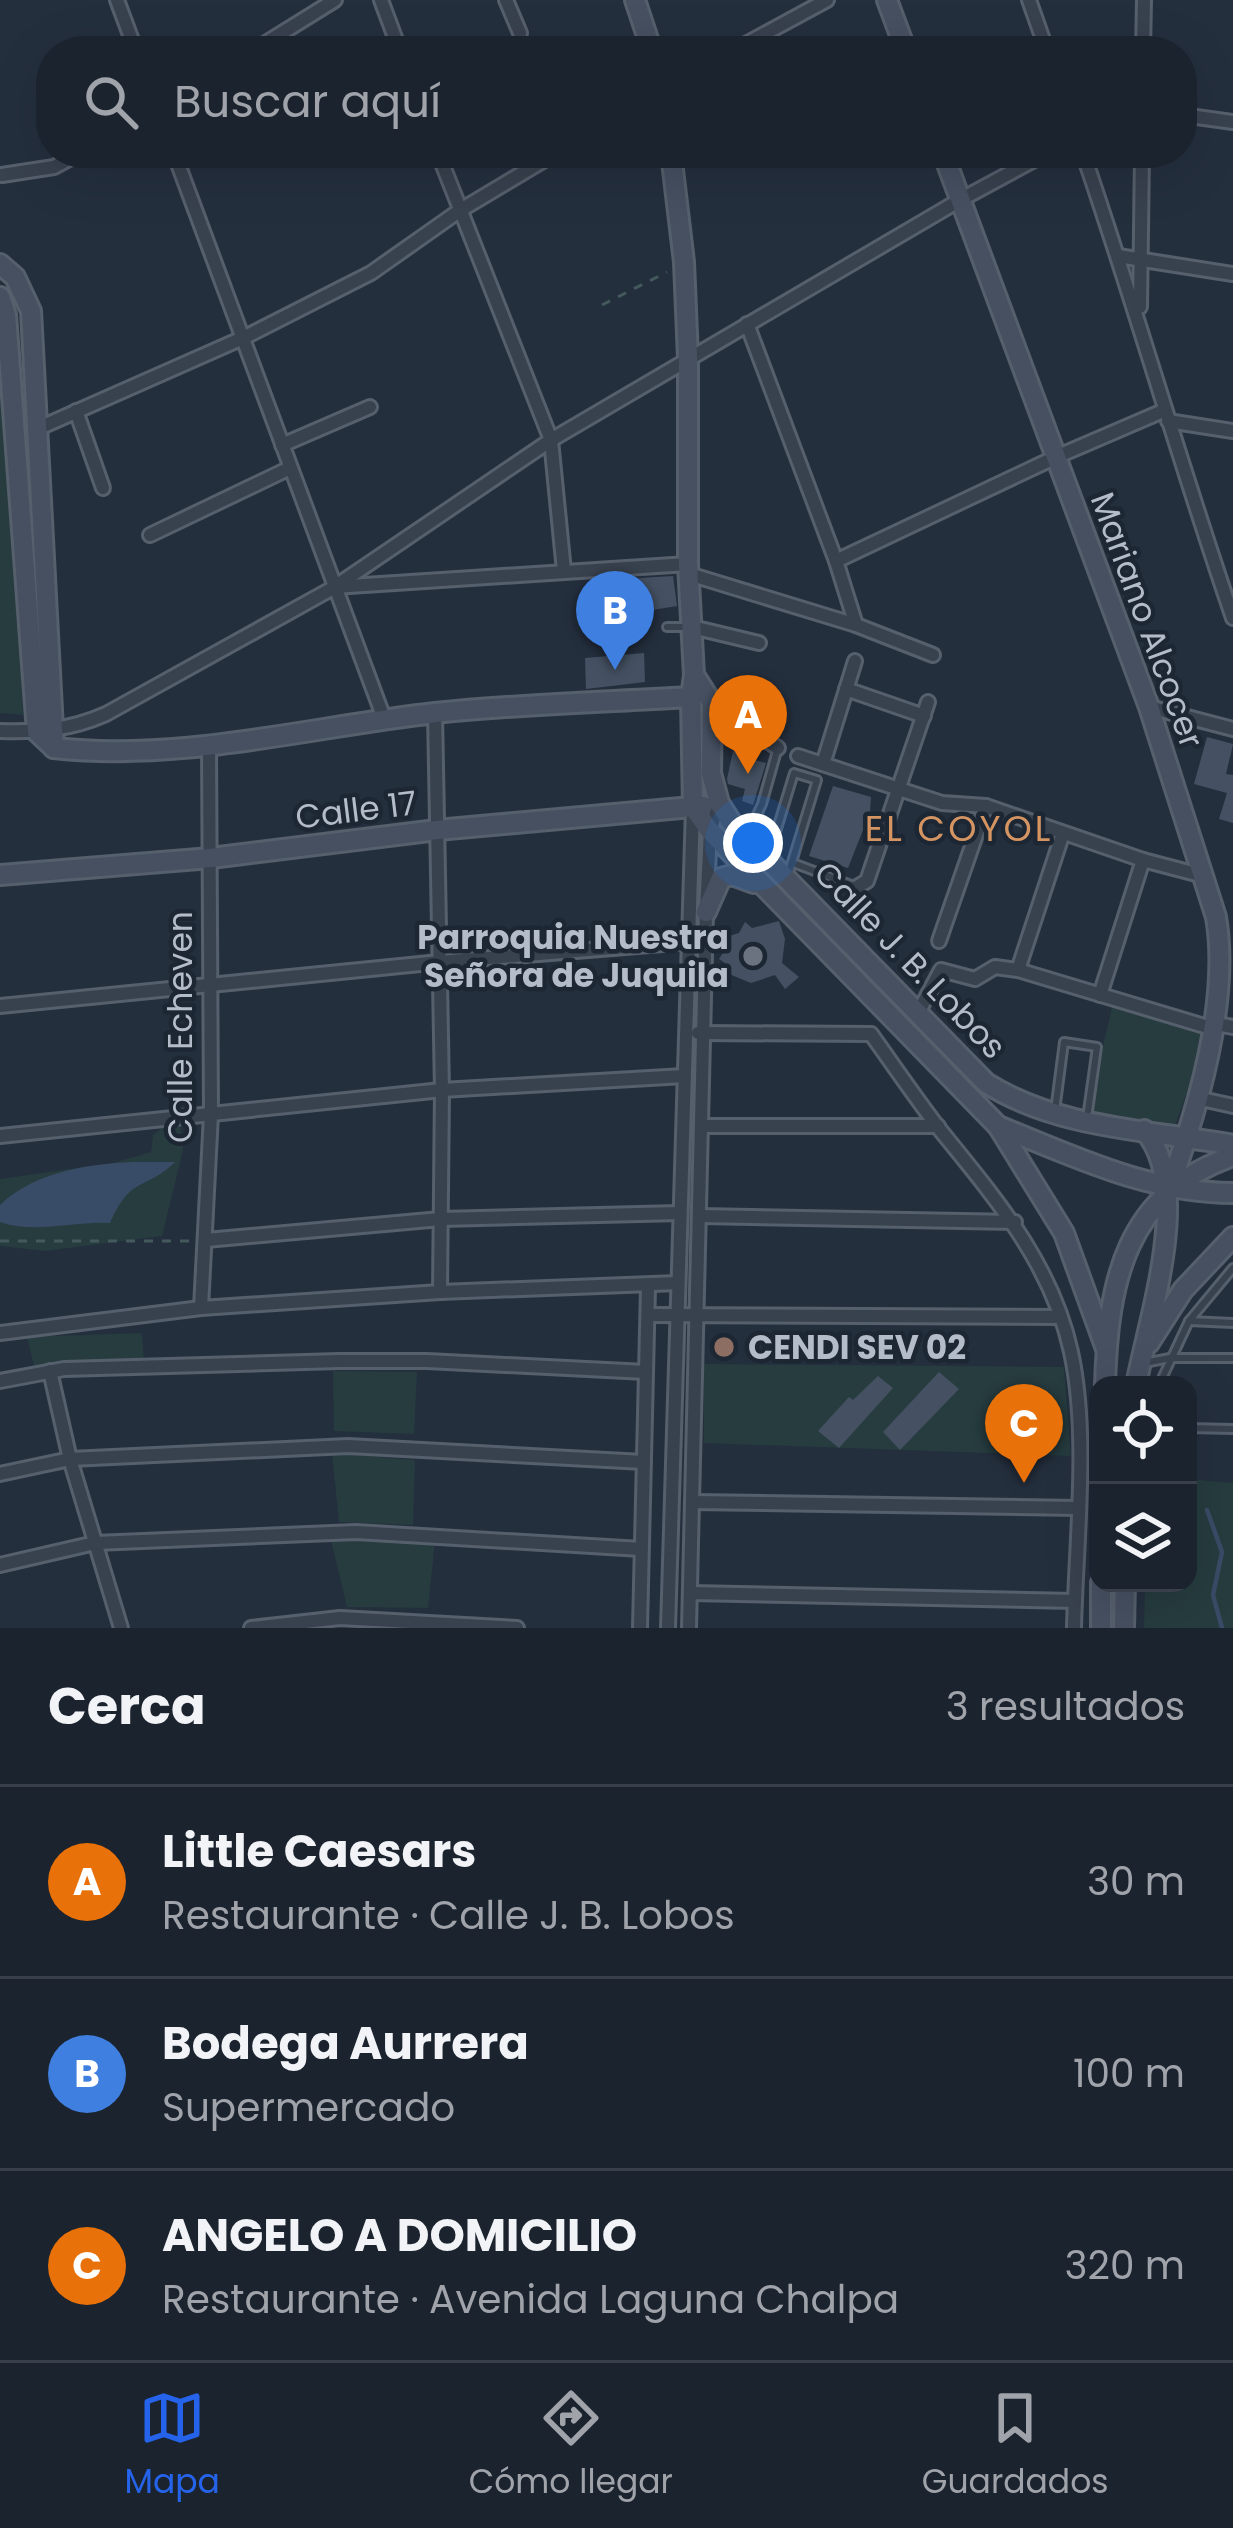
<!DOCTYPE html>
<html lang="es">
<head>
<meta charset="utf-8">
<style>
	:root { --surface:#1b232e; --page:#282f3a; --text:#f1f3f6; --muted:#a0a4aa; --line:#39404a; --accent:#2563eb }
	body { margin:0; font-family:Poppins,sans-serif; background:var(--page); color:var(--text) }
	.controls { position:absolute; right:36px; bottom:36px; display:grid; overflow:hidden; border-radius:24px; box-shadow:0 12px 48px #0002 }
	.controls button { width:108px; height:108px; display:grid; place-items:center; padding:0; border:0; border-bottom:3px solid var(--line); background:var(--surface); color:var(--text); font:60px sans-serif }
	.you { position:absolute; left:753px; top:843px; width:42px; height:42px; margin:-30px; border:9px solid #fff; border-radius:50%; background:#1a73e8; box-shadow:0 0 0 18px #1a73e833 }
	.badge { display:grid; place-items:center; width:78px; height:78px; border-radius:50%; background:var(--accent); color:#fff; font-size:39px; font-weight:700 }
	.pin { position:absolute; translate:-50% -99px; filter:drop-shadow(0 3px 6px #0008) }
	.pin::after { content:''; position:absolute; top:63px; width:42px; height:36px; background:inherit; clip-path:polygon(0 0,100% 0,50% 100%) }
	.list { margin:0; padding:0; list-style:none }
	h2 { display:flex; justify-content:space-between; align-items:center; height:156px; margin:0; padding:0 48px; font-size:51px }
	h2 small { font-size:39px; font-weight:400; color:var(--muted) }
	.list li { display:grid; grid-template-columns:78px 1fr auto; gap:36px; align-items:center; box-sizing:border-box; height:192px; padding:0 48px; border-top:3px solid var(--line) }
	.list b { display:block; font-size:45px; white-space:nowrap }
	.list p { margin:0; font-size:39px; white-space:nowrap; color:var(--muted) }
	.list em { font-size:39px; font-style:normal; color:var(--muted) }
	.icon { flex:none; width:66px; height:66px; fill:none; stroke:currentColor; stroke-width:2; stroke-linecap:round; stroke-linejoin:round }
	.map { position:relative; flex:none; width:1233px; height:1628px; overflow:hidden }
	.search { position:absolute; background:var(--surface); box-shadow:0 12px 48px #0002; left:36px; right:36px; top:36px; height:132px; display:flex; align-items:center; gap:30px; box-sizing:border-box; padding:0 42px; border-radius:48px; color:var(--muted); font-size:45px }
	.sheet { height:732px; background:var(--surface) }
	nav { display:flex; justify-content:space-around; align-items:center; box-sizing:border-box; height:168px; border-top:3px solid var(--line); background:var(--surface); font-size:33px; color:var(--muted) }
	nav a { display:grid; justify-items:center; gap:6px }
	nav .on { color:var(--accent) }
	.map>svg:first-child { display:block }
</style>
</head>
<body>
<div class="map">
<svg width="1233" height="1628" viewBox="0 0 1233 1628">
	<rect width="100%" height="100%" fill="#242f3e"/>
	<g fill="#263c3f">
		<path d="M 0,297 L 8,343 L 23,715 L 0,713 Z"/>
		<path d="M 1114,999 L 1211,1028 L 1175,1125 L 1088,1111 Z"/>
		<path d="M 169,1123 L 180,1123 L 183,1150 L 162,1236 L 45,1251 L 0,1246 L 0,1179 L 113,1163 L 151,1152 L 153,1135 Z"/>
		<path d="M 142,1333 L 144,1363 L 35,1370 L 27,1337 Z"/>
		<path d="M 704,1364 L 1064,1367 L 1071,1456 L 704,1443 Z"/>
		<path d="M 333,1371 L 417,1372 L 414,1434 L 334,1431 Z"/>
		<path d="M 332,1453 L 415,1460 L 413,1525 L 339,1522 Z"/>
		<path d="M 1188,1479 L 1233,1483 L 1233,1628 L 1144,1628 L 1145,1583 L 1188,1583 Z"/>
		<path d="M 363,1538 L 435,1541 L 428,1608 L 347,1607 L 331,1540 Z"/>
	</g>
	<path fill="#394c67" d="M 133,1162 L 175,1162 C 144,1192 132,1174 110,1223 C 73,1221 35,1234 0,1222 L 0,1205 C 34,1172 87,1164 133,1162 Z"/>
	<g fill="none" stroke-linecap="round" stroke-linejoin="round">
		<path stroke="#394c67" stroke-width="4.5" d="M 1207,1510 L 1222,1552 L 1213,1595 L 1222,1628"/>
	</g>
	<g fill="#455162">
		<path d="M 673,576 L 677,606 L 640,612 L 639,578 Z"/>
		<path d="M 644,653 L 645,682 L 586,689 L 585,658 Z"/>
		<path d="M 736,737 L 757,752 L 754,760 L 766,763 L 753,805 L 742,801 L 745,789 L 728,784 L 727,779 Z"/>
		<path d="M 1207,737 L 1233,744 L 1226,774 L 1233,775 L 1233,823 L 1219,819 L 1227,793 L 1194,784 Z"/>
		<path d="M 833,786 L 871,797 L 870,812 L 848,868 L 809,856 Z"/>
		<path d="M 779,921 L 785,939 L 782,963 L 799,977 L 785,989 L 775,975 L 751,983 L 729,974 L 731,967 L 719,959 L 723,953 L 716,940 L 739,933 L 745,922 L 752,928 Z"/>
		<path d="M 939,1372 L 959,1389 L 900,1450 L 883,1432 Z"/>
		<path d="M 878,1376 L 893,1388 L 839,1448 L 818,1431 L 849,1397 L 853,1400 Z"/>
	</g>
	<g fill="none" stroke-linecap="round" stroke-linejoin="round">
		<g stroke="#565f6c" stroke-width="12">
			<g id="lane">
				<path d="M 667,627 L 688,627"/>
				<path d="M 748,834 L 762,804 L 777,751"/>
				<path d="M 769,855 L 794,773 L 817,780 L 788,875"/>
				<path d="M 793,863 L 857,887"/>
				<path d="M 1055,1111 L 1064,1042 L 1097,1047 L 1088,1111"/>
				<path d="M 1189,1321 L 1233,1323"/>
				<path d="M 1144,1363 L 1170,1358 L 1233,1358"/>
				<path d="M 1159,1385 L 1189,1321 L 1233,1268"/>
				<path d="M 1188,1428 L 1233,1429"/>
			</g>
		</g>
		<g stroke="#565f6c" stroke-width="18">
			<g id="street">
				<path d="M 117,0 L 136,51"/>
				<path d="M 381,0 L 400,51"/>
				<path d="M 506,0 L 520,33"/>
				<path d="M 1029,0 L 1047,51"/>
				<path d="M 253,51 L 335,0"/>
				<path d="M 733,51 L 827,0"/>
				<path d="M 1143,51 L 1144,0"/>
				<path d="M 1182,115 L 1233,122"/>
				<path d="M 174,153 L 385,721"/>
				<path d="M 438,153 L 551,440 L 564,571"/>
				<path d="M 1083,153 C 1136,308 1180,464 1233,618"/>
				<path d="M 2,175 L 54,167 L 80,153"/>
				<path d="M 1118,256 L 1233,274"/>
				<path d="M 1140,307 L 1142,153"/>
				<path d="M 747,324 L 836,561 L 856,625"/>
				<path d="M 76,411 L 103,488"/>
				<path d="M 1168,421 L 1233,431"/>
				<path d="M 39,428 L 245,337 L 371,273 L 459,211 L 556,153"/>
				<path d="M 282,445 L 370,407"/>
				<path d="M 150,535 L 290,468"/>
				<path d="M 836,561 L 1056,457 L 1163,411"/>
				<path d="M 689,574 L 856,625 L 933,655"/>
				<path d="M 334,587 L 688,564"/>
				<path d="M 692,627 L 759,643"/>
				<path d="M 846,689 L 924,716"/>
				<path d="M 709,702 L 778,748"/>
				<path d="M 1149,707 L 1233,729"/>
				<path d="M 435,713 L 442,1090 L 440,1292"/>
				<path d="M 0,731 C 39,732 70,730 106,714 L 333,588 L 551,440 L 960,200 L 1047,153"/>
				<path d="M 798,756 L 942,803 L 986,806 L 1143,860 L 1204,876"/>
				<path d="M 823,764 L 855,661"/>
				<path d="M 857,887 L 867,881 L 928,702"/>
				<path d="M 939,941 L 986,806"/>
				<path d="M 1018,970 L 1063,833"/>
				<path d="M 1100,995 L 1143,860"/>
				<path d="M 0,1006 L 440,962 L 687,942"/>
				<path d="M 918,1013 L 941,970 L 975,979 L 995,967 L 1018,970 L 1211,1028"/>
				<path d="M 1211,1023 L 1233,1027"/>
				<path d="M 698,1033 L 871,1034"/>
				<path d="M 871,1034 C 894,1066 917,1100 941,1131 C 996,1199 1052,1264 1071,1352 C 1089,1434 1076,1542 1074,1628"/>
				<path d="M 1197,1098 L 1233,1106"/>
				<path d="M 701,1126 L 938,1126"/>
				<path d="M 0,1136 L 442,1090 L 684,1076"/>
				<path d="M 699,1216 L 1015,1222"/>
				<path d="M 206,1240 L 441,1219 L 680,1213"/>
				<path d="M 201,1308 L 211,1114 L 209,746"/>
				<path d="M 648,1315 L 1060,1317"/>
				<path d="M 0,1333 L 201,1308 L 440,1292 L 678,1283"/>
				<path d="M 50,1371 L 70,1459 L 121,1628"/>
				<path d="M 0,1381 L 64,1369 L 339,1361 L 427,1361 L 646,1372"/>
				<path d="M 0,1474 L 70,1459 L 348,1446 L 644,1462"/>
				<path d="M 692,1502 L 1078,1508"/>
				<path d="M 0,1565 L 95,1543 L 356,1532 L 641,1549"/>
				<path d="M 690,1593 L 1075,1601"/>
				<path d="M 251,1628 L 340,1618 L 517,1628"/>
				<path d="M 640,1628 L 648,1287"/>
				<path d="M 668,1628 L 693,808"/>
				<path d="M 689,1628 L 706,912 L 710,831 L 719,803"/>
			</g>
		</g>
		<g stroke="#565f6c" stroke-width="24">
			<g id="secondary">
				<path d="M 635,0 L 652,51"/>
				<path d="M 887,0 L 906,51"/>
				<path d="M 671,153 L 684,262 L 688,358 L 688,564 L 694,675 L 691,697 L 693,807 L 710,831 L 998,1126 L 1064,1233 L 1106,1349"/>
				<path d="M 943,153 L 1149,707 L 1216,917 C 1230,1000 1198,1109 1169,1188"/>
				<path d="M 0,264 L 15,277 L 31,311 L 54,748"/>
				<path d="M 0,297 L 6,315 L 37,732 L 54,748"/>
				<path d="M 694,675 L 712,703 L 711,773 L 719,803 L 731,822 L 986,1083 C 1059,1129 1150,1130 1233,1145"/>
				<path d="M 54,748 C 182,762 309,727 435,713 C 520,704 606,702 691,697"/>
				<path d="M 0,875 L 211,858 L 437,830 L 703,806"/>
				<path d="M 706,912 L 721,878 L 732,875 L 754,883"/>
				<path d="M 998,1126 C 1075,1157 1149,1193 1233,1193"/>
				<path d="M 1149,1343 L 1183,1290 L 1233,1237"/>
				<path d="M 1105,1385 C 1108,1282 1125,1193 1233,1156"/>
				<path d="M 1136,1385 C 1149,1317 1194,1186 1144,1130"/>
				<path d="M 1101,1628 L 1101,1583"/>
				<path d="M 1124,1628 L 1125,1583"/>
			</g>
		</g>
		<g stroke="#44595c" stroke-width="3" stroke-dasharray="9 9" stroke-linecap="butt">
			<path d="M 602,305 L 667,272"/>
			<path d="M 0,1241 L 193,1241"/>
		</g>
		<use href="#lane" stroke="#38414e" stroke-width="6"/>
		<use href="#street" stroke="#38414e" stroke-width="12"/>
		<use href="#secondary" stroke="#465061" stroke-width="18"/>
	</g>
	<circle fill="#6b7280" stroke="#1d2633" stroke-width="4.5" cx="753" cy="956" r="12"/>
	<circle fill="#8d6e63" stroke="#1d2633" stroke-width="4.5" cx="724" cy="1347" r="12"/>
	<g text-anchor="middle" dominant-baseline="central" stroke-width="9" stroke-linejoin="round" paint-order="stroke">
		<g font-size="33" fill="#b4bcc9" stroke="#1d2633">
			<text transform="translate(1147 620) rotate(70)">Mariano Alcocer</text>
			<text transform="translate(356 810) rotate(-7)">Calle 17</text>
			<text transform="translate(910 960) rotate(46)">Calle J. B. Lobos</text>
			<text transform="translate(180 1027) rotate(-90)">Calle Echeven</text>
		</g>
		<g font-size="33" font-weight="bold" fill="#b4bcc9" stroke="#1d2633" text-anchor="end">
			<text x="729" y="937">Parroquia Nuestra<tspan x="729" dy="38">Señora de Juquila</tspan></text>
			<text x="748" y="1347" text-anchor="start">CENDI SEV 02</text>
		</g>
		<g font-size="36" letter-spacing="3" fill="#d59563" stroke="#1d2633">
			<text x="959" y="828">EL COYOL</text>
		</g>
	</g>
</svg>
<div class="controls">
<button><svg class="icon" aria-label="locate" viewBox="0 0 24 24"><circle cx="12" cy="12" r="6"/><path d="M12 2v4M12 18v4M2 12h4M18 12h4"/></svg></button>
<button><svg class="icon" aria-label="layers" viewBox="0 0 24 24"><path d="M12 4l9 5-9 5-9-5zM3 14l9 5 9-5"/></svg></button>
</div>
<div class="you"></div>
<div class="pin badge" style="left:748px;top:774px;background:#e8710a">A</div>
<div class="pin badge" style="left:615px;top:670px;background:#3f7fe0">B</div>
<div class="pin badge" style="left:1024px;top:1483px;background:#e8710a">C</div>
<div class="search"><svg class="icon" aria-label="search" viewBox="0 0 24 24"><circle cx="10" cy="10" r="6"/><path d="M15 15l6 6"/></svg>Buscar aquí</div>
</div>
<section class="sheet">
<h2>Cerca<small>3 resultados</small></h2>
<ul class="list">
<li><span class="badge" style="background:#e8710a">A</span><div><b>Little Caesars</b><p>Restaurante · Calle J. B. Lobos</p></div><em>30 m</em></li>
<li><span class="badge" style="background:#3f7fe0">B</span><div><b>Bodega Aurrera</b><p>Supermercado</p></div><em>100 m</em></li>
<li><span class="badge" style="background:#e8710a">C</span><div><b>ANGELO A DOMICILIO</b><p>Restaurante · Avenida Laguna Chalpa</p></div><em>320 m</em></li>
</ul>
</section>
<nav>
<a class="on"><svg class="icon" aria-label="map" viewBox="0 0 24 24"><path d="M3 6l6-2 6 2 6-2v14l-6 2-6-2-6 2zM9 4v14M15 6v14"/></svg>Mapa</a>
<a><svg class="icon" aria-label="directions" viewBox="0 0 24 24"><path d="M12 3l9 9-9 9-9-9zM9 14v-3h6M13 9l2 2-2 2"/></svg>Cómo llegar</a>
<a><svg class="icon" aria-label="saved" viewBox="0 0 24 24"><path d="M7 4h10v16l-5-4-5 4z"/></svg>Guardados</a>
</nav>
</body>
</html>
